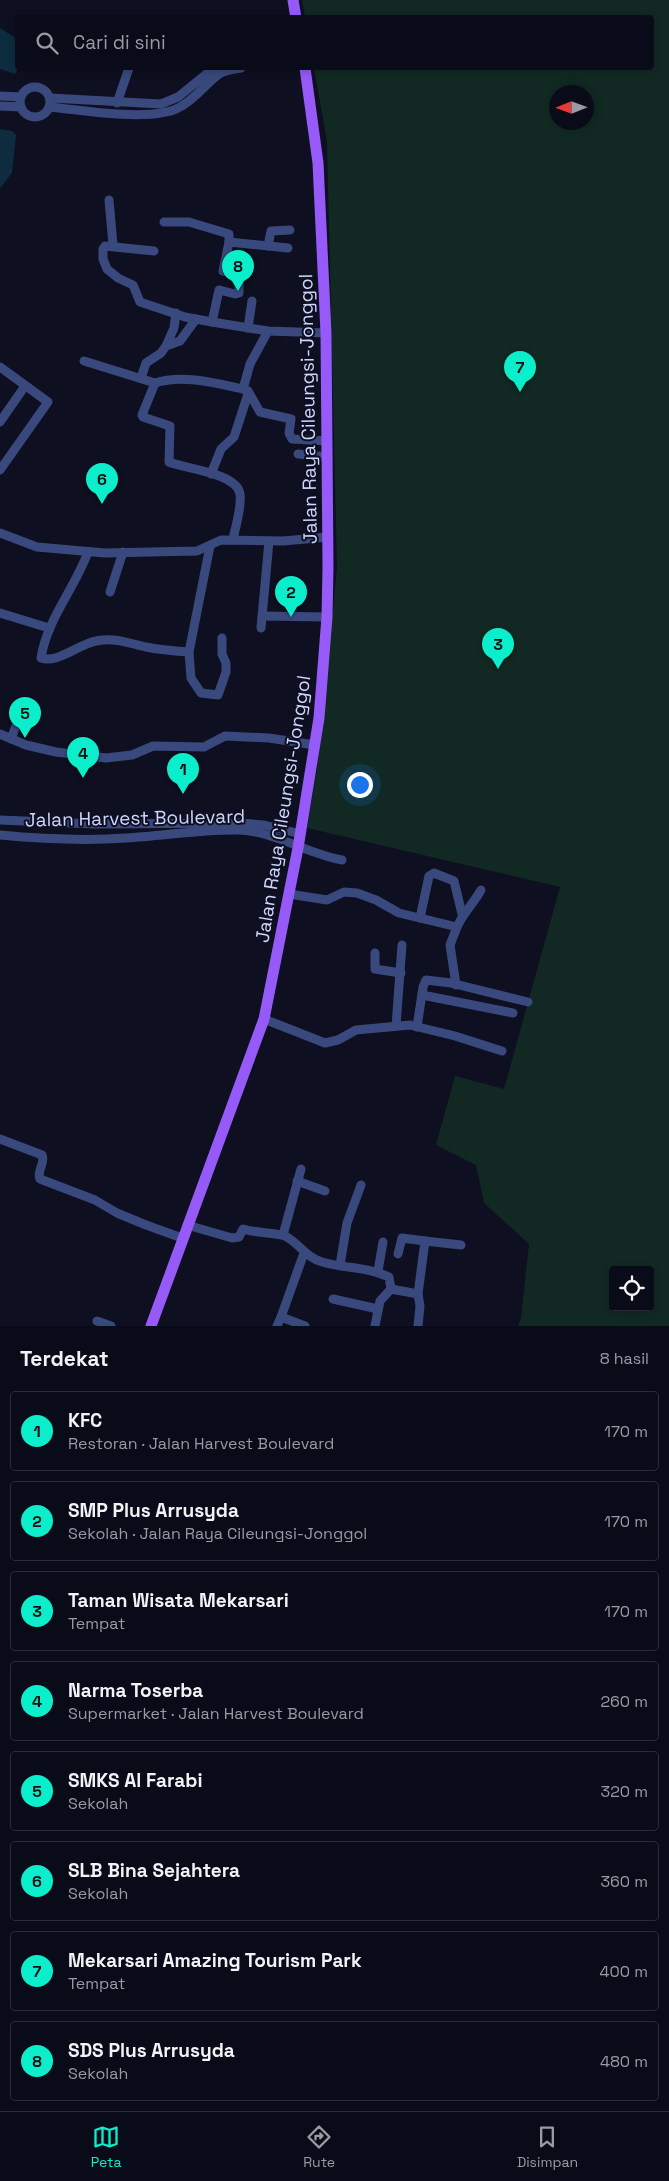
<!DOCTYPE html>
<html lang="id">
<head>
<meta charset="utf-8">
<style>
	:root { --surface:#0a0b18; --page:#131421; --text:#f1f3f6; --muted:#999ba2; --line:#2a2b37; --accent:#0aeecb }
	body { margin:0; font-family:"Space Grotesk",sans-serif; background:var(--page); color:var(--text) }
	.controls { position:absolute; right:15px; bottom:15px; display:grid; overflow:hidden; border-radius:5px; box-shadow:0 2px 8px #0003 }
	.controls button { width:45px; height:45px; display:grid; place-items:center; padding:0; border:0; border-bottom:1px solid var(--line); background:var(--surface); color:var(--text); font:25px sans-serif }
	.compass { position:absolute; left:549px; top:85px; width:45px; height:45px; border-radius:50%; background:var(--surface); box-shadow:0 2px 8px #0003; rotate:269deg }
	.you { position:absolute; left:359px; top:784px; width:18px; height:18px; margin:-12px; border:4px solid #fff; border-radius:50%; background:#1a73e8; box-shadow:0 0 0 8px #1a73e833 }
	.badge { display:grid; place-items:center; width:32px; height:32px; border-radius:50%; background:var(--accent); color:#111; font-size:16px; font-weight:700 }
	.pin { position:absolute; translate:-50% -41px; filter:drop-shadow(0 1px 2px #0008) }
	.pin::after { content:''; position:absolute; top:26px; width:18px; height:15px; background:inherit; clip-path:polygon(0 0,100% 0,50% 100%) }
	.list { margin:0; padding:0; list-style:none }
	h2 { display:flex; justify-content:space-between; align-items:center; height:65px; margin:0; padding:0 20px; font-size:21px }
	h2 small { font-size:16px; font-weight:400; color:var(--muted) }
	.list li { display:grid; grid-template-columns:32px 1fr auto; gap:15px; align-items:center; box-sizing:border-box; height:80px; margin:0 10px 10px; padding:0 10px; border:1px solid var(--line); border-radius:5px }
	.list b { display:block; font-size:19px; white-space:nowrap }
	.list p { margin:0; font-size:16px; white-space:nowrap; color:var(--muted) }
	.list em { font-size:16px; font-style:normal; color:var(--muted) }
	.icon { flex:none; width:28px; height:28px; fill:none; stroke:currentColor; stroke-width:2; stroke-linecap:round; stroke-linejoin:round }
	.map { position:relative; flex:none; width:669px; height:1326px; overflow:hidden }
	.search { position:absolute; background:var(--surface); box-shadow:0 2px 8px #0003; left:15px; right:15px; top:15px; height:55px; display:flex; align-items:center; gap:12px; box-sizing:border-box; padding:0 18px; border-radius:5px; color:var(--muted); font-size:19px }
	.sheet { height:785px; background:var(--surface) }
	nav { display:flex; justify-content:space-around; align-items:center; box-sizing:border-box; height:70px; border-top:1px solid var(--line); background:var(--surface); font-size:14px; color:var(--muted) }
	nav a { display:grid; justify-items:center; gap:2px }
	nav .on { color:var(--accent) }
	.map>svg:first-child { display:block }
</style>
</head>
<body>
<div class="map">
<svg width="669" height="1326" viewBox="0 0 669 1326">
	<rect width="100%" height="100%" fill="#0e0f20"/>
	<path fill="#112922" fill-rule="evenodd" d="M 302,0 L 669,0 L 669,1326 L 518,1326 L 521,1318 L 529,1244 L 484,1203 L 476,1165 L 436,1145 L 455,1076 L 504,1089 L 560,887 L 307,828 L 317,769 L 337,568 L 327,142 L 314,68 L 652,68 L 652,18 L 305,17 ZM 556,92 L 586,92 L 586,122 L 556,122 ZM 613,1270 L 650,1270 L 650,1307 L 613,1307 Z"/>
	<g fill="#0d2d3f">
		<path d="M 0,28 L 17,39 L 18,68 L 15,74 L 0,69 Z"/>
		<path d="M 0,129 L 12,131 L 16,135 L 12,173 L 0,188 Z"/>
	</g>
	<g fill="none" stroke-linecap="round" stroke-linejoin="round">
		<g stroke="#3a497d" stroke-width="9">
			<circle cx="35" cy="102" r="15"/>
			<path d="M 0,96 L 21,97"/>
			<path d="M 50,98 L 161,104 L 178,97 L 214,68"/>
			<path d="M 117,103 L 129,68"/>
			<path d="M 0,106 L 21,107"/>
			<path d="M 49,107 C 81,110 151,122 178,108 C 195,100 205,84 219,74 C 225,70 234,69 241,68"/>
			<path d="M 109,200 L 113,245"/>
			<path d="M 164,222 L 189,222 L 229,234 L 229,242"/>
			<path d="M 268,246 L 271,231 L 290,230"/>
			<path d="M 154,251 L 105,246 L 103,249 L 103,259 L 107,269 L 118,278 L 133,285 L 140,302 L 185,317 L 212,322 L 268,331 L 326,333"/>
			<path d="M 212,322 L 219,290 L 235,294 L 239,293 L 239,276 L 223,271 L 229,242 L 288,248"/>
			<path d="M 248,328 L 252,301"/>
			<path d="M 166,346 L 174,328 L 176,313"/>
			<path d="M 84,361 L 155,383 C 182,374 216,383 243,389 L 250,364 L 268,331"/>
			<path d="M 0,367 L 48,402 L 0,470"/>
			<path d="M 141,378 L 146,363 L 161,353 L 166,346 L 180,341 L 196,319"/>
			<path d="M 155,383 L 142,415 L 143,417 L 170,426 L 169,462 C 186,469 237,473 240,494 C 242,508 235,527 233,540"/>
			<path d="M 243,389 L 248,391 L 260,412 L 291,419 L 289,433 L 292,439 L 328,441"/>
			<path d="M 0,422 L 25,386"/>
			<path d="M 298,454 L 328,457"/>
			<path d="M 211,474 L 221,449 L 234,437 L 248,394"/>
			<path d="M 0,533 L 37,547 L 105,553 L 197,551 L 221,540 L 283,541 L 328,537"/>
			<path d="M 210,546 L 189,652 L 191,678 L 201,693 L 218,695 L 226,672 L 226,663 L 222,654 L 222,638"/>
			<path d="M 88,552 C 75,588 47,619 41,658 C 57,664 79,644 96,641 C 114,637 128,643 146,647 C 160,650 174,651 189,652"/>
			<path d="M 110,592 L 123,552"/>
			<path d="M 0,613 L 49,628"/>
			<path d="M 262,616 L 327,617"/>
			<path d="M 261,628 L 269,541"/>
			<path d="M 0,734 L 26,745 L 56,752 L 106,758 L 132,755 L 153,746 L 204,747 L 225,736 L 269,738 L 315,745"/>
			<path d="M 11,739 L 22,710"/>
			<path d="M 0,820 L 95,824 L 240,823 L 264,825 L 301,834"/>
			<path d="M 0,835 C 42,839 84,841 126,838 C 163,836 203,829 240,830 C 276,832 307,854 342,860"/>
			<path d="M 289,894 L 327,900 L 344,892 L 357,893 L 376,900 L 399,913 L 457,927 C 463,913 474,903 481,890"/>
			<path d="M 420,918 L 429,876 L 434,873 L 454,881 L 462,914"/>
			<path d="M 375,953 L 375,969 L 401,973"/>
			<path d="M 456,985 L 450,945 L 457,927"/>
			<path d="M 422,995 L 513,1013"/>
			<path d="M 264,1019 L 325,1043 L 338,1040 L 356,1030 L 410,1025 L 455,1036 L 502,1051"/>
			<path d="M 396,1026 L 402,945"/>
			<path d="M 417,1027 L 423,987 L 426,980 L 451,983 L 528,1002"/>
			<path d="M 0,1139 L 42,1155 C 46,1163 36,1171 40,1179 L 95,1200 L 117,1213 L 146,1225 L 182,1238"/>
			<path d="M 297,1181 L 325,1191"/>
			<path d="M 187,1225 L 232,1238 L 239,1237 L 243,1229 C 255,1233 278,1233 285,1236 C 299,1243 305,1257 322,1262 C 346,1269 365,1266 389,1277 L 391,1289"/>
			<path d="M 283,1235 L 301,1169"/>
			<path d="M 398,1254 L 402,1238 L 425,1241"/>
			<path d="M 340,1265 L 347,1223 L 361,1185"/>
			<path d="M 378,1271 L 383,1242"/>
			<path d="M 333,1299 L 378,1309"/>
			<path d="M 281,1317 L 304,1253"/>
			<path d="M 97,1321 L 111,1326"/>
			<path d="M 277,1326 L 281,1317 L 305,1326"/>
			<path d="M 375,1326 L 380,1301 L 391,1289 L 418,1294"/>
			<path d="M 418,1326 L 420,1306 L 418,1294 L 425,1241 L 461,1245"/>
		</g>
		<g stroke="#955af8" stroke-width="11">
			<path d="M 293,0 L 296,18"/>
			<path d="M 151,1326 L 264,1019 L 298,848 L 319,718 L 327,617 L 328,567 L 326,333 L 318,163 L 305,68"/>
		</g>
	</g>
	<g text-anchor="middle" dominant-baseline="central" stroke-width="4" stroke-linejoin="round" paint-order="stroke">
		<g font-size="19" fill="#ced5fd" stroke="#0e0f20">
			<text transform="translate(308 409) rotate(-91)">Jalan Raya Cileungsi-Jonggol</text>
			<text transform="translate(283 809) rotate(-81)">Jalan Raya Cileungsi-Jonggol</text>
			<text transform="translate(135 818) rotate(-1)">Jalan Harvest Boulevard</text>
		</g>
	</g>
</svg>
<div class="controls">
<button><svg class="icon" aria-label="locate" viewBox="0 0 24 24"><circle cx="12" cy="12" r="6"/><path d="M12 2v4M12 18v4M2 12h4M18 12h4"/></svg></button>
</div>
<svg class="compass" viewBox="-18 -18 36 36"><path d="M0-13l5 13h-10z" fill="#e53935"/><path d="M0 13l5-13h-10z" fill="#999ba2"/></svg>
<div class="you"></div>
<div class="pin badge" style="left:183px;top:794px">1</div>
<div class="pin badge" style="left:291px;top:617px">2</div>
<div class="pin badge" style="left:498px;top:669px">3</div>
<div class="pin badge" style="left:83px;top:778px">4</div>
<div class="pin badge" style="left:25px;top:738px">5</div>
<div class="pin badge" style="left:102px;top:504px">6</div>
<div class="pin badge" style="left:520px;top:392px">7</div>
<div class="pin badge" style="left:238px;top:291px">8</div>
<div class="search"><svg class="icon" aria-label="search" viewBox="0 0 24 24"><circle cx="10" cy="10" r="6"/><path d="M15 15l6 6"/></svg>Cari di sini</div>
</div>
<section class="sheet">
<h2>Terdekat<small>8 hasil</small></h2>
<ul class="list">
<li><span class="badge">1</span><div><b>KFC</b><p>Restoran · Jalan Harvest Boulevard</p></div><em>170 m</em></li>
<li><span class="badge">2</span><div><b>SMP Plus Arrusyda</b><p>Sekolah · Jalan Raya Cileungsi-Jonggol</p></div><em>170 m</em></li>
<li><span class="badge">3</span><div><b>Taman Wisata Mekarsari</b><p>Tempat</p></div><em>170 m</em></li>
<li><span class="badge">4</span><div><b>Narma Toserba</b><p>Supermarket · Jalan Harvest Boulevard</p></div><em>260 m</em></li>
<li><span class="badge">5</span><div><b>SMKS Al Farabi</b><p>Sekolah</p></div><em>320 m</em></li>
<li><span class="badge">6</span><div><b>SLB Bina Sejahtera</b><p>Sekolah</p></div><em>360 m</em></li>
<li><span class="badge">7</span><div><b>Mekarsari Amazing Tourism Park</b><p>Tempat</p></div><em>400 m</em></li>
<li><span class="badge">8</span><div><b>SDS Plus Arrusyda</b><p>Sekolah</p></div><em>480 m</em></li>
</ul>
</section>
<nav>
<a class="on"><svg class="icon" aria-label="map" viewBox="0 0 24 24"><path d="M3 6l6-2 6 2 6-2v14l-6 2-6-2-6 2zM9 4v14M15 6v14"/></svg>Peta</a>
<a><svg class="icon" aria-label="directions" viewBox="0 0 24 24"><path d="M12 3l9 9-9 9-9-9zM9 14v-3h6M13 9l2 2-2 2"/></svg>Rute</a>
<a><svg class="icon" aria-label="saved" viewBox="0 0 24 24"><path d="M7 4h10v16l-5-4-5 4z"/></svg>Disimpan</a>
</nav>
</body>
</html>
